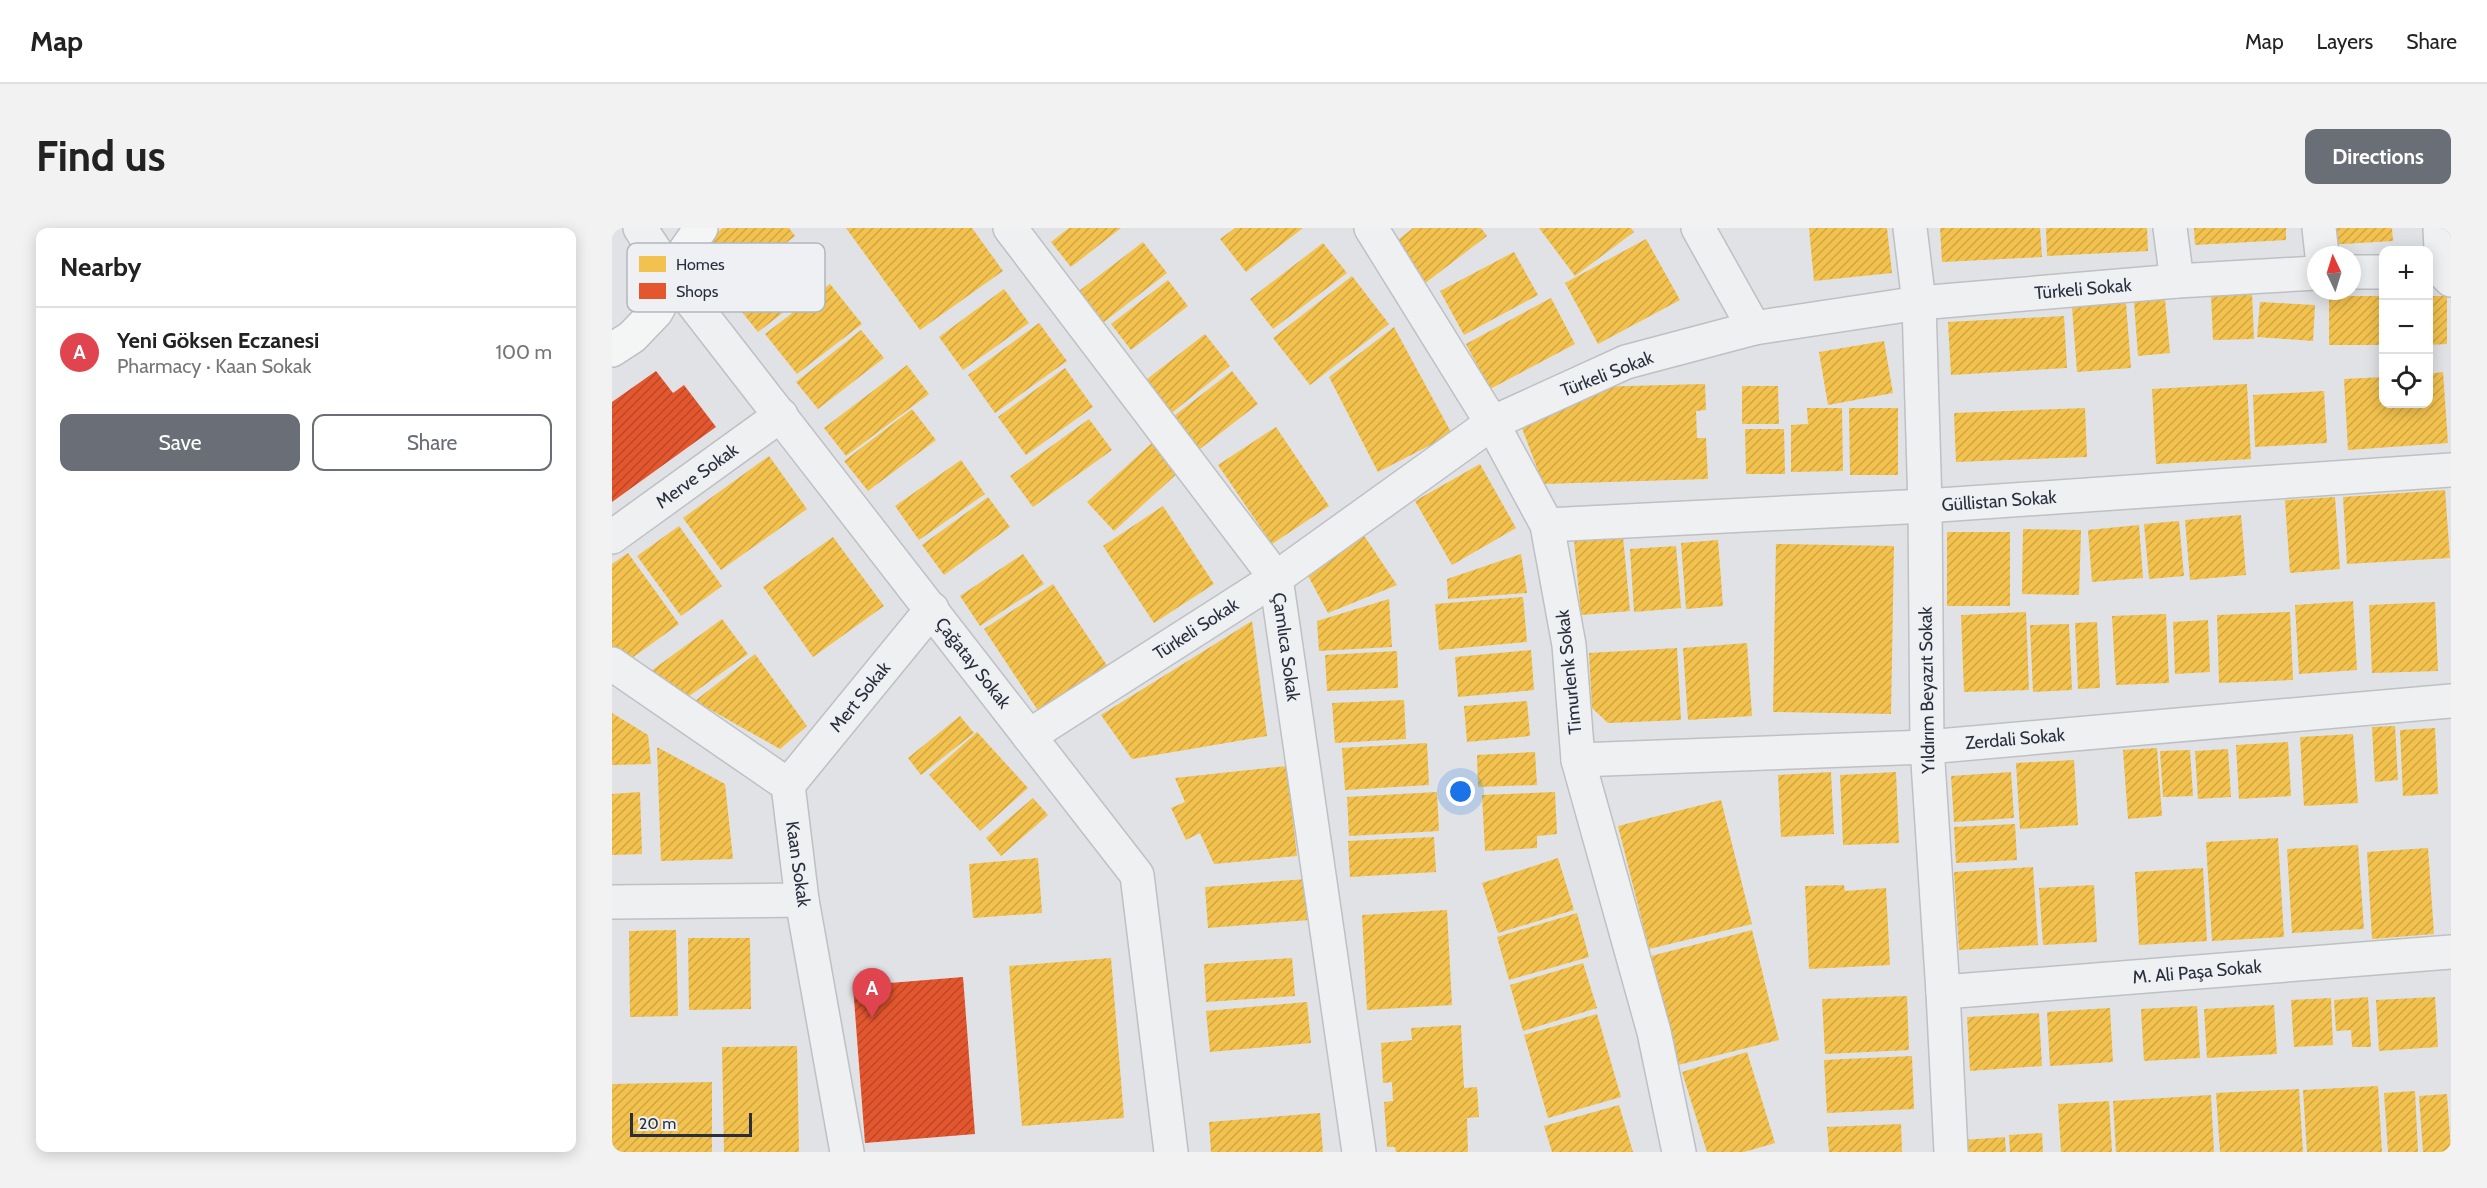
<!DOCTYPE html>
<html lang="en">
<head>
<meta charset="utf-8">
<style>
	:root { --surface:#fff; --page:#f2f2f2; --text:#222; --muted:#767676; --line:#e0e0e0; --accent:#696e77 }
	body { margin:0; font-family:Cabin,sans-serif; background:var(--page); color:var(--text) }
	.controls { position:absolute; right:18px; top:18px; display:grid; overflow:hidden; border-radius:12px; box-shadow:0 3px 15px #0003 }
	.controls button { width:54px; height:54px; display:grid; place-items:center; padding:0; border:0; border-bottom:2px solid var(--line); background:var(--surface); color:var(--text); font:30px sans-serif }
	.compass { position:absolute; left:1695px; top:18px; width:54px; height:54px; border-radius:50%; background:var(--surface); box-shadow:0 3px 15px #0003; rotate:356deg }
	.scale { position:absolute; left:18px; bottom:15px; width:122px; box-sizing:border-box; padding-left:6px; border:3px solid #292f3c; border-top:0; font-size:16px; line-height:21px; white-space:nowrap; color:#292f3c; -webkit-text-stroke:4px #eef0f4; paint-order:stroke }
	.you { position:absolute; left:849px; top:564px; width:21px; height:21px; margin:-15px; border:4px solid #fff; border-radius:50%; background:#1a73e8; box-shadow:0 0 0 9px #1a73e833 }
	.badge { display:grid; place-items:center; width:39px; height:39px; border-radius:50%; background:var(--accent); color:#fff; font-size:20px; font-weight:700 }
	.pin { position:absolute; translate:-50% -50px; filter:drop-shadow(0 2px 3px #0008) }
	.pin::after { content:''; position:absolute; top:32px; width:21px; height:18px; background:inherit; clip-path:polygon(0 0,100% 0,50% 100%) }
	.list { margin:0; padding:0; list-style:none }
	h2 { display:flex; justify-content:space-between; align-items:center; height:78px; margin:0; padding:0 24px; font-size:26px }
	h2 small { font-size:20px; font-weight:400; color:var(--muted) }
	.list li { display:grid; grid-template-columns:39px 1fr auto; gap:18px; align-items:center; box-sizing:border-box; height:90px; padding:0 24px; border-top:2px solid var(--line) }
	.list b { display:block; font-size:22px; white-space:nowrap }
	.list p { margin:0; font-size:20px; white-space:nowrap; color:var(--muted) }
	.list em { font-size:20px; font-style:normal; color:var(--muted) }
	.actions { display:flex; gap:12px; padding:18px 24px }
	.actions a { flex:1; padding:14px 0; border:2px solid var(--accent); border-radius:12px; text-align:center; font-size:21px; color:var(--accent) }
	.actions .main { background:var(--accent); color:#fff }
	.icon { flex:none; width:33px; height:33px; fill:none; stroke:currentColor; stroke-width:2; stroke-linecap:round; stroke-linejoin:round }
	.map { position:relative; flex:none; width:1839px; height:924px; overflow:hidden; border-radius:12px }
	header { display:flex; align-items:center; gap:36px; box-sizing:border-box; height:84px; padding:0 30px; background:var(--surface); border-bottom:2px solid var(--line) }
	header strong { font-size:28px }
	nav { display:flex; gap:33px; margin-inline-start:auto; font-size:21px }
	.intro { display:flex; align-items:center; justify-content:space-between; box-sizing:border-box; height:144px; padding:0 36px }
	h1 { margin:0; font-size:42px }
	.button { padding:15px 27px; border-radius:12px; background:var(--accent); color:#fff; font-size:21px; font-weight:700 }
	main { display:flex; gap:36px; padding:0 36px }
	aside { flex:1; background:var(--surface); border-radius:12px; box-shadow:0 3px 15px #0003 }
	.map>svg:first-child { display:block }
</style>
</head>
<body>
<header>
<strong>Map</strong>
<nav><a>Map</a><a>Layers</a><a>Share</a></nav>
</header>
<div class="intro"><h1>Find us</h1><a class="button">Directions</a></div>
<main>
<aside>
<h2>Nearby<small></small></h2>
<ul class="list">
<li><span class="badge" style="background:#e0444e">A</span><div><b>Yeni Göksen Eczanesi</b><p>Pharmacy · Kaan Sokak</p></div><em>100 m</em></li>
</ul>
<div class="actions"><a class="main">Save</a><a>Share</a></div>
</aside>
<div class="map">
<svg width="1839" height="924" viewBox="0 0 1839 924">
	<defs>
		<pattern id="homes-hatch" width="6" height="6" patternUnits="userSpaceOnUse" patternTransform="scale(1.5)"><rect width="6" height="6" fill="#f2c14e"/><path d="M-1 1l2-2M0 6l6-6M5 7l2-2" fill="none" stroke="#d0a645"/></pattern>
		<pattern id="shops-hatch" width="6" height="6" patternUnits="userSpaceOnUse" patternTransform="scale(1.5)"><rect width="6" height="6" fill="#e4572e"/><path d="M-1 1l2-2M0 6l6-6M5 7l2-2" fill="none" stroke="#b94828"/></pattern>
	</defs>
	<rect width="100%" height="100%" fill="#e0e2e5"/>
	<g fill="url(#homes-hatch)">
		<path d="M 111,0 L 177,0 L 183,8 L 112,64 L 80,24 Z"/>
		<path d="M 234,0 L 360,0 L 391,43 L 308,102 Z"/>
		<path d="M 457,0 L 509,0 L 459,39 L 439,14 Z"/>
		<path d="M 623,0 L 691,0 L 634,44 L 608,11 Z"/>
		<path d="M 801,0 L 869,0 L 875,8 L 812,56 L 781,16 Z"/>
		<path d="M 927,0 L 1019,0 L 1022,4 L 963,48 Z"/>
		<path d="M 1197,0 L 1275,0 L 1280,45 L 1202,53 Z"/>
		<path d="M 1328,0 L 1428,0 L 1430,29 L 1330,34 Z"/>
		<path d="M 1434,0 L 1535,0 L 1536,23 L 1435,28 Z"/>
		<path d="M 1582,0 L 1674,0 L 1674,12 L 1583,17 Z"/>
		<path d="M 1713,0 L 1780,0 L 1781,13 L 1714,17 Z"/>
		<path d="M 1034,11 L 1068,72 L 986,116 L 953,55 Z"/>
		<path d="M 531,14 L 555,45 L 492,94 L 467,63 Z"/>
		<path d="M 186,15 L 214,51 L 146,104 L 117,68 Z"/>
		<path d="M 711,15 L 735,45 L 661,101 L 638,71 Z"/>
		<path d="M 902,24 L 926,67 L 852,107 L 828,63 Z"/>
		<path d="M 740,48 L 777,96 L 698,157 L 661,110 Z"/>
		<path d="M 556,52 L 576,78 L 519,122 L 499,96 Z"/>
		<path d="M 218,56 L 250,96 L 185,146 L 153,106 Z"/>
		<path d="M 392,61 L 417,95 L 351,142 L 327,109 Z"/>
		<path d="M 1640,65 L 1642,111 L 1601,112 L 1599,66 Z"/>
		<rect x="1717" y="68" width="55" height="49"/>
		<path d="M 1816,68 L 1835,68 L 1835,116 L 1816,117 Z"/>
		<path d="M 939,70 L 963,116 L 878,161 L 854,116 Z"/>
		<path d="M 1553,71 L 1558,125 L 1526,128 L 1522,74 Z"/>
		<path d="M 1648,74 L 1703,77 L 1701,113 L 1645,109 Z"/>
		<path d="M 1514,75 L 1519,140 L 1465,144 L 1460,79 Z"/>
		<path d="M 1452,88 L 1455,140 L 1339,147 L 1336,94 Z"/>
		<path d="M 427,95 L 455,133 L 383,185 L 356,147 Z"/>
		<path d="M 782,99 L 840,206 L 766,244 L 717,149 Z"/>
		<path d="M 249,102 L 272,130 L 206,181 L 184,154 Z"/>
		<path d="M 593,106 L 618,138 L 556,188 L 530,155 Z"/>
		<path d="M 1272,113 L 1281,165 L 1216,177 L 1207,124 Z"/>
		<path d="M 295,137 L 317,166 L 234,228 L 212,200 Z"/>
		<path d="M 453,140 L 481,179 L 414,227 L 386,189 Z"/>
		<path d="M 620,143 L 646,176 L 584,224 L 558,191 Z"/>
		<path d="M 1831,144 L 1836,215 L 1736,222 L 1732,151 L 1772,149 L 1772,176 L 1816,176 L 1816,146 Z"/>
		<path d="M 1093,156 L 1094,182 L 1084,183 L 1085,210 L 1094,210 L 1096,251 L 931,256 L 908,195 L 980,168 L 980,159 Z"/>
		<path d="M 1635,156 L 1639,231 L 1544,236 L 1540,161 Z"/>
		<path d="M 1130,158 L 1166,158 L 1167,196 L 1130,196 Z"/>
		<path d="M 1712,163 L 1715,215 L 1643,219 L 1641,167 Z"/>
		<path d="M 1195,180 L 1230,180 L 1231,243 L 1179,244 L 1179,197 L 1196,196 Z"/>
		<path d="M 1237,180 L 1286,180 L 1286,247 L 1238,247 Z"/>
		<path d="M 1473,180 L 1475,229 L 1344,234 L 1342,185 Z"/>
		<path d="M 300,181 L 324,212 L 256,263 L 232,233 Z"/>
		<path d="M 477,191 L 500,222 L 421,279 L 398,248 Z"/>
		<path d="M 664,199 L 717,278 L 660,316 L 606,237 Z"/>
		<path d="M 1133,201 L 1172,201 L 1173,246 L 1134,246 Z"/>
		<path d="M 541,214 L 568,243 L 502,303 L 475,274 Z"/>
		<path d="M 157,228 L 195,281 L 109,342 L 71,290 Z"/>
		<path d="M 349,232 L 373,266 L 307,312 L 283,278 Z"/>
		<path d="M 868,236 L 904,300 L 840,337 L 803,273 Z"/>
		<path d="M 1833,262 L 1838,330 L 1735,336 L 1731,269 Z"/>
		<path d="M 376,269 L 398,299 L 332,347 L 310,317 Z"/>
		<path d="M 1723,269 L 1728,341 L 1678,345 L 1673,272 Z"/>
		<path d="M 551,278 L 602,356 L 542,395 L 491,318 Z"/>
		<path d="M 1629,287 L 1634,347 L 1578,352 L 1573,292 Z"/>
		<path d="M 1567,293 L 1572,348 L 1537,351 L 1532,296 Z"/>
		<path d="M 1527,297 L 1531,350 L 1480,354 L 1476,302 Z"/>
		<path d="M 67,298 L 110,358 L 69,388 L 25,328 Z"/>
		<path d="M 1411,301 L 1469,302 L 1467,367 L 1410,366 Z"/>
		<rect x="1335" y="304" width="63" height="74"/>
		<path d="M 751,306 L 785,357 L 716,385 L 694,344 Z"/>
		<path d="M 1011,308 L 1018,383 L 969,387 L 962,312 Z"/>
		<path d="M 221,309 L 272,378 L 201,429 L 151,359 Z"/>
		<path d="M 1106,312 L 1111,378 L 1074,381 L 1069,315 Z"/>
		<path d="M 1164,316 L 1282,318 L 1279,486 L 1161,484 Z"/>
		<path d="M 1064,318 L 1069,380 L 1022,384 L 1018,321 Z"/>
		<path d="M 16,325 L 67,396 L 13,435 L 0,417 L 0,336 Z"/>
		<path d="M 411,326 L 432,356 L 368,398 L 348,368 Z"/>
		<path d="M 909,326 L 915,365 L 836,371 L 835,351 Z"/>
		<path d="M 441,356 L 496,439 L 427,484 L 372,401 Z"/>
		<path d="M 911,369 L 915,414 L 827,422 L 823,376 Z"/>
		<path d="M 777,371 L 780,419 L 707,423 L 705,393 Z"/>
		<path d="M 1741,373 L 1745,442 L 1687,446 L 1683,377 Z"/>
		<path d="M 1823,374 L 1826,443 L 1760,445 L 1757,377 Z"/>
		<path d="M 1414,384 L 1417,462 L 1352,464 L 1349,387 Z"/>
		<path d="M 1678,384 L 1681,452 L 1607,455 L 1605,387 Z"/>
		<path d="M 1554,386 L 1557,455 L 1504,457 L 1500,388 Z"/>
		<path d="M 110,391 L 136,426 L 73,471 L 39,443 Z"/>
		<path d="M 1596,392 L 1598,444 L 1563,446 L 1561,394 Z"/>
		<path d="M 640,393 L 655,508 L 520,531 L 489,487 Z"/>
		<path d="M 1485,394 L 1488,460 L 1466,461 L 1463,395 Z"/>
		<path d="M 1457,396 L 1460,462 L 1421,464 L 1418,397 Z"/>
		<path d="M 1135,415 L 1140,488 L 1076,492 L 1071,420 Z"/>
		<path d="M 1065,420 L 1069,492 L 996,495 L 980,480 L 977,425 Z"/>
		<path d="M 919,422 L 922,462 L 846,469 L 843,429 Z"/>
		<path d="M 785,423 L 786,460 L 715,463 L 713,427 Z"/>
		<path d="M 143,426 L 195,498 L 168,521 L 83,473 Z"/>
		<path d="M 792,472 L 794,511 L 723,515 L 720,475 Z"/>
		<path d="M 915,473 L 918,508 L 855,514 L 852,478 Z"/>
		<path d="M 0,485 L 36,507 L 39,536 L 0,537 Z"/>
		<path d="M 348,488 L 362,505 L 309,547 L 296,530 Z"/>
		<path d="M 1783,498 L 1786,552 L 1763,554 L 1760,499 Z"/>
		<path d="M 1823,500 L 1826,566 L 1791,568 L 1788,502 Z"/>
		<path d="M 365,504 L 416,560 L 368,603 L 317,547 Z"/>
		<path d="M 1741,506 L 1746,575 L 1692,578 L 1688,509 Z"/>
		<path d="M 1676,514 L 1679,568 L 1627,571 L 1624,517 Z"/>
		<path d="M 815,515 L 817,557 L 733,562 L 730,520 Z"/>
		<path d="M 45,519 L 113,556 L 121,631 L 49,633 Z"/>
		<path d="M 1545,520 L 1550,588 L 1516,591 L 1511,522 Z"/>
		<path d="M 1616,521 L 1619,569 L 1586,571 L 1583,523 Z"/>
		<path d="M 1578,522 L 1581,568 L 1551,569 L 1548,523 Z"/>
		<path d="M 923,524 L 925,557 L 866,559 L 865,527 Z"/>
		<path d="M 1462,532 L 1466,597 L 1408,601 L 1404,535 Z"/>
		<path d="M 675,538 L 685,628 L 602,636 L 588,605 L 574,612 L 559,580 L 573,574 L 563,550 Z"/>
		<path d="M 1219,544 L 1222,606 L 1169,609 L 1166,547 Z"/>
		<path d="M 1284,544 L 1287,615 L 1231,617 L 1228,547 Z"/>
		<path d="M 1399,544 L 1402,590 L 1342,594 L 1339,548 Z"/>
		<path d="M 28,564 L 30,626 L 0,627 L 0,566 Z"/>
		<path d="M 825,564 L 827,603 L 737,608 L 735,569 Z"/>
		<path d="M 943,564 L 945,606 L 925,608 L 925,620 L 873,623 L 870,567 Z"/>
		<path d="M 421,570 L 436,587 L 389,628 L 374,610 Z"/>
		<path d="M 1109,572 L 1140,696 L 1037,721 L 1006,598 Z"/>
		<path d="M 1403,596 L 1405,632 L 1344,635 L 1342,599 Z"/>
		<path d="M 822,609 L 824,644 L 738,649 L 736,613 Z"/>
		<path d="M 1666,610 L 1672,709 L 1600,713 L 1594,614 Z"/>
		<path d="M 1746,617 L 1752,701 L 1680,705 L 1675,621 Z"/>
		<path d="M 1816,620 L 1822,706 L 1760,711 L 1755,624 Z"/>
		<path d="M 426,630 L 430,685 L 361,690 L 357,636 Z"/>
		<path d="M 946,630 L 962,682 L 886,705 L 870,655 Z"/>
		<path d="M 1421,639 L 1426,717 L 1347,722 L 1342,644 Z"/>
		<path d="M 1591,640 L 1595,713 L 1527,717 L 1523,644 Z"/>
		<path d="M 694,651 L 697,692 L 596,700 L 593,659 Z"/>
		<path d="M 1232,657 L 1233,663 L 1274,660 L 1278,737 L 1197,741 L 1193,658 Z"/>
		<path d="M 1482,657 L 1485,714 L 1431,717 L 1427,660 Z"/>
		<path d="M 835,682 L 840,777 L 755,782 L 750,687 Z"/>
		<path d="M 965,685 L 977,729 L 897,752 L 885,709 Z"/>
		<path d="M 64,702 L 66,788 L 18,789 L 17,703 Z"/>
		<path d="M 1140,702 L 1167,812 L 1066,837 L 1039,728 Z"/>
		<path d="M 76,710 L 138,710 L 139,781 L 77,782 Z"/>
		<path d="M 499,730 L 512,890 L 410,898 L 397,738 Z"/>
		<path d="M 680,730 L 683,768 L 594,774 L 592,736 Z"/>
		<path d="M 971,735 L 985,780 L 911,803 L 898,757 Z"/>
		<path d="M 1295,768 L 1297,822 L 1213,826 L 1210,771 Z"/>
		<path d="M 1756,769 L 1759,819 L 1740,819 L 1739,802 L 1724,803 L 1722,772 Z"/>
		<path d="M 1823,769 L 1826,819 L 1767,823 L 1764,772 Z"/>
		<path d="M 1719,770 L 1721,817 L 1682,819 L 1679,772 Z"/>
		<path d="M 695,774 L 699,815 L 598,824 L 594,783 Z"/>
		<path d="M 1662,777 L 1665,826 L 1595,830 L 1592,781 Z"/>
		<path d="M 1585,778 L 1588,830 L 1532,833 L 1529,781 Z"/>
		<path d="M 1498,780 L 1501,834 L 1438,838 L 1435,784 Z"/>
		<path d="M 1427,785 L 1430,838 L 1358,843 L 1355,789 Z"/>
		<path d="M 985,786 L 1009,869 L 936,890 L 912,807 Z"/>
		<path d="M 849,797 L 852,860 L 865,859 L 867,889 L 855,890 L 856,924 L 784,924 L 783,919 L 775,919 L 772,874 L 781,873 L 780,854 L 771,855 L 769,815 L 800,812 L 799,800 Z"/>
		<path d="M 185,818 L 187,924 L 112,924 L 110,819 Z"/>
		<path d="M 1135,824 L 1163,915 L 1132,924 L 1095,924 L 1070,844 Z"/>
		<path d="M 1300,828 L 1302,881 L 1215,885 L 1212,832 Z"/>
		<path d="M 100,854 L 100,924 L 0,924 L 0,856 Z"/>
		<path d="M 1766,858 L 1770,924 L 1695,924 L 1691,862 Z"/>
		<path d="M 1687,861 L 1691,924 L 1608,924 L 1604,865 Z"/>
		<path d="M 1803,863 L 1806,924 L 1776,924 L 1772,865 Z"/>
		<path d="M 1835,866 L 1839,924 L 1811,924 L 1807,868 Z"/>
		<path d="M 1599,867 L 1602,924 L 1504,924 L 1501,873 Z"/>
		<path d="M 1497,873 L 1500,924 L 1449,924 L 1446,876 Z"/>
		<path d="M 1007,877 L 1021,924 L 940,924 L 932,898 Z"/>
		<path d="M 708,885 L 711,924 L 599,924 L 597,894 Z"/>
		<path d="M 1289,896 L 1290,924 L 1217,924 L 1215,899 Z"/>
		<path d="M 1430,905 L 1431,924 L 1398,924 L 1397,907 Z"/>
		<path d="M 1393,909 L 1394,924 L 1352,924 L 1351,912 Z"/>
	</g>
	<g fill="url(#shops-hatch)">
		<path d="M 44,143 L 61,165 L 72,157 L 104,199 L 0,274 L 0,174 Z"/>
		<path d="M 351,749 L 363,906 L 253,915 L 241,758 Z"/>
	</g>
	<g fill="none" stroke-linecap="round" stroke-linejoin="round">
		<g stroke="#bec0c3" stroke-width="36">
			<g id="minor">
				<path d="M 28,0 L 62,51 L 525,647 L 559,924"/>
				<path d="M 398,0 L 664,350 L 747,924"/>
				<path d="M 759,0 L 880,195 L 935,297 L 957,417 L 966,532 L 1042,804 L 1067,924"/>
				<path d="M 1086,0 L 1142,100"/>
				<path d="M 1298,0 L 1307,75 L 1313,278 L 1315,519 L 1331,764 L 1339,924"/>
				<path d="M 1558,0 L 1565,53"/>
				<path d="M 1707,0 L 1710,27"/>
				<path d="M 1828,0 L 1830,43 L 1839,52"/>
				<path d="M 1740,44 L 1772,44"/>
				<path d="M 935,297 L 1313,278 L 1839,242"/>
				<path d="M 0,309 L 169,187"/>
				<path d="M 0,436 L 176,557 L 190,672 L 235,924"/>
				<path d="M 417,508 L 664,350 L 880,195 L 1014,134 L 1142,100 L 1307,75 L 1565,53 L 1704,45"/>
				<path d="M 966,532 L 1315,519 L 1839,473"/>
				<path d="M 176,557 L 320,381"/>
				<path d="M 0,674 L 190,672"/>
				<path d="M 1331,764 L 1839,724"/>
			</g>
		</g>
		<g stroke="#bdbfc2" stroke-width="36">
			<path id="major" d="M 0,122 L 20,109 L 44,84 L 62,51 L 73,23 L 89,0"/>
		</g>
		<use href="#minor" stroke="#eff0f2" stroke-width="33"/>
		<use href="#major" stroke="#f4f5f5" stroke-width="33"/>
	</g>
	<g text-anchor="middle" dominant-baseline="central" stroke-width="6" stroke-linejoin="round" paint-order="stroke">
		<g font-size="18" fill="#292f3c" stroke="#eef0f4">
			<text transform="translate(1471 61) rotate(-5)">Türkeli Sokak</text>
			<text transform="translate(995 146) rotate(-21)">Türkeli Sokak</text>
			<text transform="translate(85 248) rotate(-36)">Merve Sokak</text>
			<text transform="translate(1387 273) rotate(-4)">Güllistan Sokak</text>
			<text transform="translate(584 401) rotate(-33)">Türkeli Sokak</text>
			<text transform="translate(674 419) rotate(82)">Çamlıca Sokak</text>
			<text transform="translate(361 435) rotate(52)">Çağatay Sokak</text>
			<text transform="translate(957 444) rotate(-96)">Timurlenk Sokak</text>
			<text transform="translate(1315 462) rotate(-91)">Yıldırım Beyazıt Sokak</text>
			<text transform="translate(248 469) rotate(-51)">Mert Sokak</text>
			<text transform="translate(1403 511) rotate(-5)">Zerdali Sokak</text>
			<text transform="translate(186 636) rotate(82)">Kaan Sokak</text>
			<text transform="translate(1585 744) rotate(-5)">M. Ali Paşa Sokak</text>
		</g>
	</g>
	<rect x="15" y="15" width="198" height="69" rx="9" fill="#eef0f4" stroke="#b3b6bd" stroke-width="1.5"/>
	<rect x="27" y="28" width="27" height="16" fill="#f2c14e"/>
	<rect x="27" y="55" width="27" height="16" fill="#e4572e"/>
	<g font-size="16" fill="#292f3c">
		<text x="64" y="42">Homes</text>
		<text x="64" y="69">Shops</text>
	</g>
</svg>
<div class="controls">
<button>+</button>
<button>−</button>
<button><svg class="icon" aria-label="locate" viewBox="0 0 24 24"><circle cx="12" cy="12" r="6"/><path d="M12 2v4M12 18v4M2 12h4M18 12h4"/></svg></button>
</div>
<svg class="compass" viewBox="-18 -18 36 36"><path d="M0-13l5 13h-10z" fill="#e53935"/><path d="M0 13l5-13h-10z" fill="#767676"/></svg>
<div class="scale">20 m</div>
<div class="you"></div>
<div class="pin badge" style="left:260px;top:790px;background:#e0444e">A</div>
</div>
</main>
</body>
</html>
